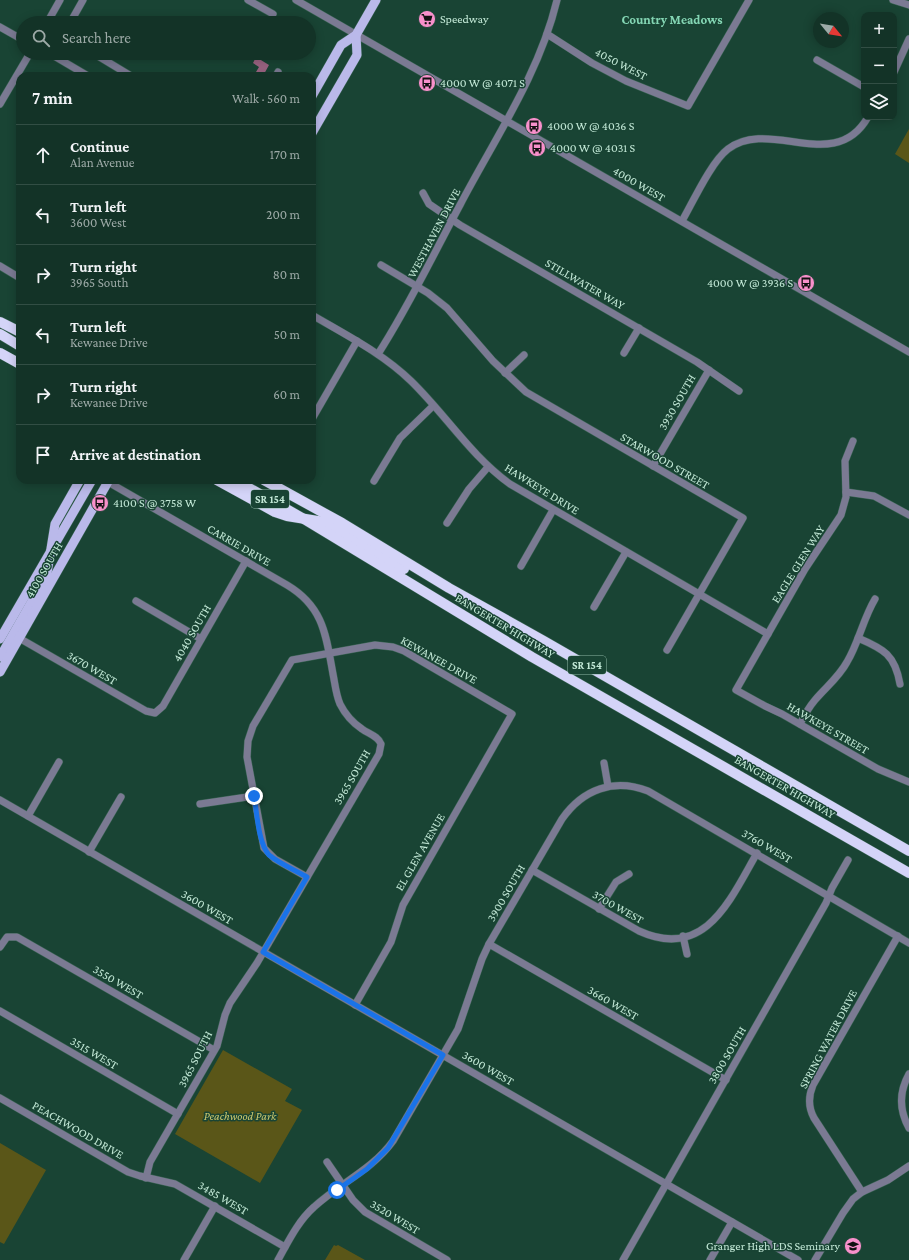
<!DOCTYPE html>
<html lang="en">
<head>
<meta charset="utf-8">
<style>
	:root { --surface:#133327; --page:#1c3b2f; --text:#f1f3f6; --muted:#9daaa7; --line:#324e44 }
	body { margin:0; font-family:"Crimson Pro",serif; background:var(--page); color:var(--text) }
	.controls { position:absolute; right:12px; top:12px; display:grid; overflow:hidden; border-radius:8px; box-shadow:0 2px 10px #0003 }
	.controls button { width:36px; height:36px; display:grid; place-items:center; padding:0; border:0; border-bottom:1px solid var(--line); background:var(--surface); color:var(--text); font:20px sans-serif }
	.compass { position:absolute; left:813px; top:12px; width:36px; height:36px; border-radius:50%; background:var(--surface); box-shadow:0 2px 10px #0003; rotate:120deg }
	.stop { position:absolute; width:12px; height:12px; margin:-9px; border:3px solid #1a73e8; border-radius:50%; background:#fff }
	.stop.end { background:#1a73e8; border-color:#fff; box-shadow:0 1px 4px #0008 }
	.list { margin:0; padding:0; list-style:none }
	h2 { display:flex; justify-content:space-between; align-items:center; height:52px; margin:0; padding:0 16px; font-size:17px }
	h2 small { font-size:13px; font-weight:400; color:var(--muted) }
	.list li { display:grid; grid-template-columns:26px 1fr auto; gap:12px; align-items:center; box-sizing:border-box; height:60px; padding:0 16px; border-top:1px solid var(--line) }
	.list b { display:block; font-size:15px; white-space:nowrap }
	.list p { margin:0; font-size:13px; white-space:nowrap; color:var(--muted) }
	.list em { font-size:13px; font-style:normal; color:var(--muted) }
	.icon { flex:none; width:22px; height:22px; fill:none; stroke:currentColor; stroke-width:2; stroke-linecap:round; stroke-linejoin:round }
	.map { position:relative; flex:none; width:909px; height:1260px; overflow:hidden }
	.search { position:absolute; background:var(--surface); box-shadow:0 2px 10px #0003; left:16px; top:16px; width:300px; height:44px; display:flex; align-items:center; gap:10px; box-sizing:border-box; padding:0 14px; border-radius:22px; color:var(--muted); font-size:15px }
	.panel { position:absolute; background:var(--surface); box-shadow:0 2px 10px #0003; left:16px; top:72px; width:300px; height:412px; border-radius:12px }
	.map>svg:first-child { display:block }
</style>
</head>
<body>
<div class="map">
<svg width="909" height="1260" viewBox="0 0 909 1260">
	<rect width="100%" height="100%" fill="#194434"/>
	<g fill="#5a5618">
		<path d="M 909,129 L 909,163 L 895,154 Z"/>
		<path d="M 223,1050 L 292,1089 L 285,1101 L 302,1110 L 260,1183 L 175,1134 Z"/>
		<path d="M 0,1143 L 46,1170 L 4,1244 L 0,1242 Z"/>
		<path d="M 334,1245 L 336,1246 L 338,1245 L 365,1260 L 325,1260 Z"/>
	</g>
	<path fill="#9b6482" d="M 256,57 L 269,65 L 263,76 L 256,72 L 259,67 L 253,63 Z"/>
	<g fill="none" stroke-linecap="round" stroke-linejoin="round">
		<g stroke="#376251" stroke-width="8">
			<g id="minor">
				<path d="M 248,0 L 273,14"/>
				<path d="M 296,0 L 909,352"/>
				<path d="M 893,0 L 909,5"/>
				<path d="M 47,23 L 60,0"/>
				<path d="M 70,23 L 83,0"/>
				<path d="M 0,27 L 23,40"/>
				<path d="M 547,34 L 592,63 L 626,81 L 688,106 L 749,0"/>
				<path d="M 49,53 L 88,76"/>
				<path d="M 93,53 L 131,76"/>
				<path d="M 817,60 L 864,87"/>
				<path d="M 894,72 L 909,39"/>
				<path d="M 276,76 L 278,72"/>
				<path d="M 0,104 L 30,53"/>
				<path d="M 423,193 L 429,204 L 460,225 L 697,362 L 739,391"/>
				<path d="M 682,221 C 693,202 711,162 728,149 C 770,117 835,175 868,117"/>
				<path d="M 381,265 L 428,293 L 447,308 L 493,361 L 526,392 L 743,518 L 667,650"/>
				<path d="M 0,266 L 20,278"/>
				<path d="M 312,315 C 346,335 382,353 411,381 C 446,415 470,455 510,484 L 768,634"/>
				<path d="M 624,353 L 639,328"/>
				<path d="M 378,354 C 409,306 433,255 460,205 C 495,138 539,75 557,0"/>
				<path d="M 505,373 L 524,355"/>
				<path d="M 312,419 L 357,341"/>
				<path d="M 853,441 L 845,461 L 846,497 L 841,515 L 805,569 L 736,690 L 765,706 L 782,714 L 878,769 L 909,782"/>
				<path d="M 653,466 L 709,370"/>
				<path d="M 374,481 L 400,438 L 433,406"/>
				<path d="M 108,482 L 287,585 C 324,607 326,636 333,674 C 335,684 336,695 340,704 C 345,714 353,723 362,729 C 369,734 378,736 381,744 L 379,754 L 257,963 L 230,1003 L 225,1015 L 217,1046 L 150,1162 L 146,1178"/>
				<path d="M 846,492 L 874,496 L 909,515"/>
				<path d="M 447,523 L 469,489 L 488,467"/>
				<path d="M 521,566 L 553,510"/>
				<path d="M 136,601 L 201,639"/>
				<path d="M 594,607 L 626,552"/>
				<path d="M 19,638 L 146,711 L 155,713 L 163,706 L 246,561"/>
				<path d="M 858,638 C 884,649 895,655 900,684"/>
				<path d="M 800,724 C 804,716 809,707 815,700 C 826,687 839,677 847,662 C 859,642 863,619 875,599"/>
				<path d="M 604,763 L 608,786"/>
				<path d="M 0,800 L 798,1260"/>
				<path d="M 200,804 L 254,796"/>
				<path d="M 28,816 L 59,762"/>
				<path d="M 89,852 L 121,797"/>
				<path d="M 532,870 L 639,931 C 705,961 730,900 757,853"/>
				<path d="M 307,877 L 275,859 L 264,848 L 247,757 L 248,741 L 253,726 L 292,660 L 375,645 L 393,647 L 404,651 L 512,714 L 403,905 L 391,942 L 355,1005"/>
				<path d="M 599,909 L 616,882 L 629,874"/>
				<path d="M 683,936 L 687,954"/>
				<path d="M 489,944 L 726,1080"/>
				<path d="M 0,947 L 7,937 L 17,937 L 214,1050"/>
				<path d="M 0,1011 L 178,1114"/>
				<path d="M 909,1074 C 899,1092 899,1110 909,1128"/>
				<path d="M 0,1098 L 128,1172 L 140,1176 L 175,1184 L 285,1247"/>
				<path d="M 327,1162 L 353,1200 L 365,1212 L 447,1260"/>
				<path d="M 862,1192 L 814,1118 C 808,1107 808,1097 813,1085 L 898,936"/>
				<path d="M 184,1260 L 215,1206"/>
				<path d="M 278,1260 C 288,1242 298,1221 314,1207 C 340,1183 372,1170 393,1141 L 458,1029 L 482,959 L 489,944 L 562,819 C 583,789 614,778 648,791 L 909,943"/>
				<path d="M 623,1260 L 826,903 L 832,888 L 848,860"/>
				<path d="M 710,1260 L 732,1222"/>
				<path d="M 815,1260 L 843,1213 L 853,1199 L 862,1192 L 888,1180 L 909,1166"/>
			</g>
		</g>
		<g stroke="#376251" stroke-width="10">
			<g id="major">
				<path d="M 312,96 L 341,45 L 356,35 L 376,0"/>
				<path d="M 312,133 L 357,55 L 356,35"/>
				<path d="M 0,639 L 92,480"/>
				<path d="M 0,657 L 43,582 L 47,573 L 55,524 L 80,480"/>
				<path d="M 0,672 L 109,480"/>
			</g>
		</g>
		<g stroke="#376251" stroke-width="11">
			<g id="highway">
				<path d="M 0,322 L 20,332"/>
				<path d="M 0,334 L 20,346"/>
				<path d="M 0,353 L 20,364"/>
				<path d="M 217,480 L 275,512 L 287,516 L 324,522 L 404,569"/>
				<path d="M 235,480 L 304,519 L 532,657 L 909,873"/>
				<path d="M 264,480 L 342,523 L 449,588 L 544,641 L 909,851"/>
			</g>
		</g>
		<use href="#minor" stroke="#7b7a93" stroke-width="7"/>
		<use href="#major" stroke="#bab9ea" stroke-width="9"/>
		<use href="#highway" stroke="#d4d4f8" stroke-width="10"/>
	</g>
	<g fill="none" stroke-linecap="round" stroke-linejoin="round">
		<path stroke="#1a73e8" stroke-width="5" d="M 254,796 C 257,812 258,843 269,855 C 280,864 295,870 307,877 L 263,952 L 443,1055 L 388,1148 L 367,1169 L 337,1190"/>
	</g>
	<defs>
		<g id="supermarket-disc" transform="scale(0.9)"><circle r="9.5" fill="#f890cb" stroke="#194434"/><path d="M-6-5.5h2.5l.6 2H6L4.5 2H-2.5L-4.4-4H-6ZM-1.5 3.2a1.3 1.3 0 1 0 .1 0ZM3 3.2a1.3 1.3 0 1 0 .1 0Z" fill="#111"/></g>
		<g id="bus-disc" transform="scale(0.9)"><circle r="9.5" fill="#f890cb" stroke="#194434"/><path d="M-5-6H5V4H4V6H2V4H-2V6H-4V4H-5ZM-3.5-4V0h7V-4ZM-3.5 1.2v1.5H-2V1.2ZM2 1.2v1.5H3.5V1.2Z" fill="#111"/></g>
		<g id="school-disc" transform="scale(0.9)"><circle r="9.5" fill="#f890cb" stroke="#194434"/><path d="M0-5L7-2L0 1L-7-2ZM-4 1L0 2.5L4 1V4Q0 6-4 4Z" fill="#111"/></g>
	</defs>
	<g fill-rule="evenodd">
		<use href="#supermarket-disc" x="427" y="19"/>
		<use href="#bus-disc" x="427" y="83"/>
		<use href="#bus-disc" x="534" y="126"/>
		<use href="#bus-disc" x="537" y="148"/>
		<use href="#bus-disc" x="806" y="283"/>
		<use href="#bus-disc" x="100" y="503"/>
		<use href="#school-disc" x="853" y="1246"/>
	</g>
	<g text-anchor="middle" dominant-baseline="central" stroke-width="3" stroke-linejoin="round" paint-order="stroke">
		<g fill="#194434" stroke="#8fb7a5" stroke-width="1">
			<rect x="251" y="490" width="38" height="18" rx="3"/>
			<rect x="568" y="656" width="38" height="18" rx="3"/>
		</g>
		<g font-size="11" font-weight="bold" fill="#c2e8d6">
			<text x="270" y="499">SR 154</text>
			<text x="587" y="665">SR 154</text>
		</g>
		<g font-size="12" fill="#c2e8d6" stroke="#194434" text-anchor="start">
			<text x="440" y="19">Speedway</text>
			<text x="440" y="83">4000 W @ 4071 S</text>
			<text x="547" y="126">4000 W @ 4036 S</text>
			<text x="550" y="148">4000 W @ 4031 S</text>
			<text x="793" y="283" text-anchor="end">4000 W @ 3936 S</text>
			<text x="113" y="503">4100 S @ 3758 W</text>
			<text x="840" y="1246" text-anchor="end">Granger High LDS Seminary</text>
		</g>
		<g font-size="12" fill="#c2e8d6" stroke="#194434">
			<text transform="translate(621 64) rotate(27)">4050 WEST</text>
			<text transform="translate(639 184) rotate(30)">4000 WEST</text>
			<text transform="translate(434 233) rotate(-62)">WESTHAVEN DRIVE</text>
			<text transform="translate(585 284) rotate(30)">STILLWATER WAY</text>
			<text transform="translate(677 402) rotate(-60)">3930 SOUTH</text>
			<text transform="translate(665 461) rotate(30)">STARWOOD STREET</text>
			<text transform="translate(542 489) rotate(32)">HAWKEYE DRIVE</text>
			<text transform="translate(239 545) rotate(30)">CARRIE DRIVE</text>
			<text transform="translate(798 564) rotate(-58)">EAGLE GLEN WAY</text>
			<text transform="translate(44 570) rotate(-60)">4100 SOUTH</text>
			<text transform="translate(505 626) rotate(31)">BANGERTER HIGHWAY</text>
			<text transform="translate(192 633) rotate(-60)">4040 SOUTH</text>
			<text transform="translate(439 660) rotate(29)">KEWANEE DRIVE</text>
			<text transform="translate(92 668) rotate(30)">3670 WEST</text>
			<text transform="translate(828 728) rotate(30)">HAWKEYE STREET</text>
			<text transform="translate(352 777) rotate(-60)">3965 SOUTH</text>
			<text transform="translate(785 787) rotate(30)">BANGERTER HIGHWAY</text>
			<text transform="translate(767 846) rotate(30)">3760 WEST</text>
			<text transform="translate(420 852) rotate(-60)">EL GLEN AVENUE</text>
			<text transform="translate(506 893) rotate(-60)">3900 SOUTH</text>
			<text transform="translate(207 907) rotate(30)">3600 WEST</text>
			<text transform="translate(618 907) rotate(29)">3700 WEST</text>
			<text transform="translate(118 982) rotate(30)">3550 WEST</text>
			<text transform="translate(613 1003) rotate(30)">3660 WEST</text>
			<text transform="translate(828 1039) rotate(-62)">SPRING WATER DRIVE</text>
			<text transform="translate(94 1053) rotate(30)">3515 WEST</text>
			<text transform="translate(727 1055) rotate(-60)">3800 SOUTH</text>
			<text transform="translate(195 1059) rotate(-63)">3965 SOUTH</text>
			<text transform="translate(488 1068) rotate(30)">3600 WEST</text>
			<text transform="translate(78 1130) rotate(30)">PEACHWOOD DRIVE</text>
			<text transform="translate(223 1198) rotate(30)">3485 WEST</text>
			<text transform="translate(395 1217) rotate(31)">3520 WEST</text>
		</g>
		<g font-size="12" font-style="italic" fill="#cdc86f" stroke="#194434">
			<text x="240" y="1116">Peachwood Park</text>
		</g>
		<g font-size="13" font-weight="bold" fill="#84d6b4" stroke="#194434">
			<text x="672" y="19">Country Meadows</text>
		</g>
	</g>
</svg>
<div class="controls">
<button>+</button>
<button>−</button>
<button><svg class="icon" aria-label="layers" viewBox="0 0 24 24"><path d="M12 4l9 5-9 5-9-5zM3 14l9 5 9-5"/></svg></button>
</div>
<svg class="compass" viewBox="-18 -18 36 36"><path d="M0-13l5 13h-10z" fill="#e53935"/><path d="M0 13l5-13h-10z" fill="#9daaa7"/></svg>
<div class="stop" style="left:337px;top:1190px"></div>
<div class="stop end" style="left:254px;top:796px"></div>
<div class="search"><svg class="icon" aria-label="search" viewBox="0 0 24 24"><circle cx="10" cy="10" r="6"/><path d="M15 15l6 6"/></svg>Search here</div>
<section class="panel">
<h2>7 min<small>Walk · 560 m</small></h2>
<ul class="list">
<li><svg class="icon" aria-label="ahead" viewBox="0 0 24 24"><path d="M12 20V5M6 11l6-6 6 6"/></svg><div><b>Continue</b><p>Alan Avenue</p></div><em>170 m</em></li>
<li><svg class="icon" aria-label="left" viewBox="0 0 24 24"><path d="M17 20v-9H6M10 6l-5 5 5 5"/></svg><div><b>Turn left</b><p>3600 West</p></div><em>200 m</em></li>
<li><svg class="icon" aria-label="right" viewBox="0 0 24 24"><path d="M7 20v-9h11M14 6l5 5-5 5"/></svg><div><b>Turn right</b><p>3965 South</p></div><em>80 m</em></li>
<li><svg class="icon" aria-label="left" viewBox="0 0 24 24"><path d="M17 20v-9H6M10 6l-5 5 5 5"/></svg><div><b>Turn left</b><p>Kewanee Drive</p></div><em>50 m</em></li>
<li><svg class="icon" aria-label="right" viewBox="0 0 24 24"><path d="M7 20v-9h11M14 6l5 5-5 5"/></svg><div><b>Turn right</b><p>Kewanee Drive</p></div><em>60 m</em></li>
<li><svg class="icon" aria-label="arrive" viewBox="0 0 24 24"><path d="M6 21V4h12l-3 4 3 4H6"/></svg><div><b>Arrive at destination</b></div></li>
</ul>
</section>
</div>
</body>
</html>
